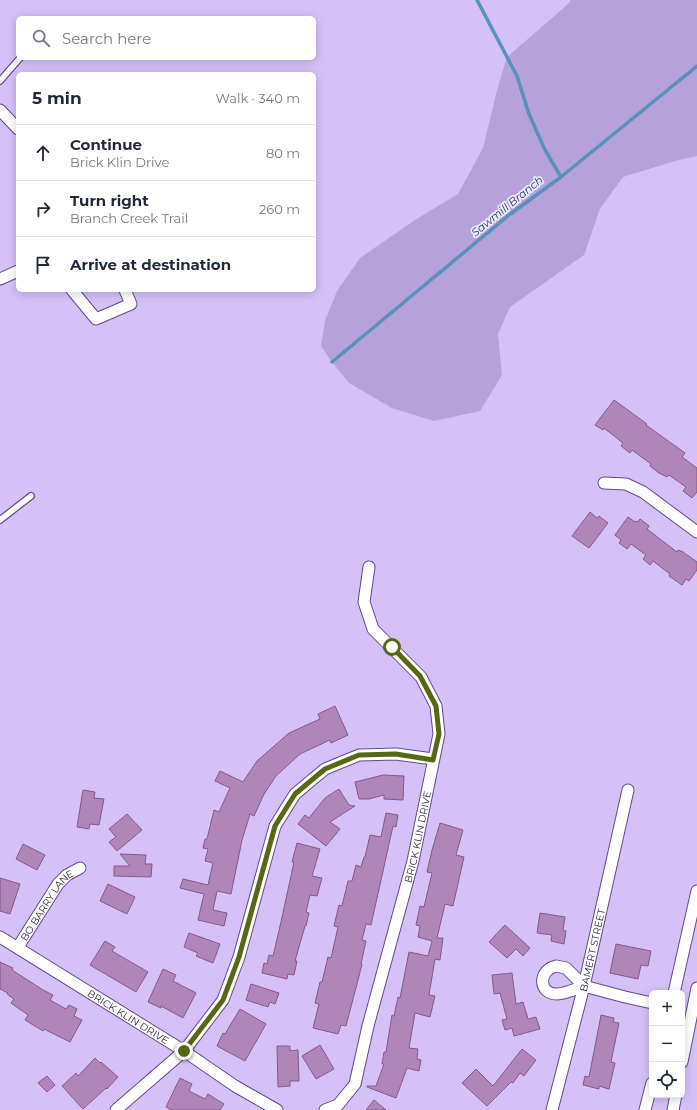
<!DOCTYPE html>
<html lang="en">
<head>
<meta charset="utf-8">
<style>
	:root { --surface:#fff; --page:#f2f2f3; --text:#1f2937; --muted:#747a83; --line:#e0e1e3 }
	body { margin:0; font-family:Montserrat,sans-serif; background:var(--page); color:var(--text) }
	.controls { position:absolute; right:12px; bottom:12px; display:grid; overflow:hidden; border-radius:6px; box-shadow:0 2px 10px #0003 }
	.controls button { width:36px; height:36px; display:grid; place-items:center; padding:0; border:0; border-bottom:1px solid var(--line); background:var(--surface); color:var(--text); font:20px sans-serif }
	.stop { position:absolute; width:12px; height:12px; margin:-9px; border:3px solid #566814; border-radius:50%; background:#fff }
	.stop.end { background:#566814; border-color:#fff; box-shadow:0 1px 4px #0008 }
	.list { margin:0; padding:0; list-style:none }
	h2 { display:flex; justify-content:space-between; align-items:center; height:52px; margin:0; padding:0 16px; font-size:17px }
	h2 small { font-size:13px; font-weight:400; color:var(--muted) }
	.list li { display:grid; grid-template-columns:26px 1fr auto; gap:12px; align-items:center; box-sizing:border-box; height:56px; padding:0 16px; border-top:1px solid var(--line) }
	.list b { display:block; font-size:15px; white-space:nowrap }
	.list p { margin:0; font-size:13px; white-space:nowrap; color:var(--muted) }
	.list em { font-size:13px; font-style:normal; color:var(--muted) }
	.icon { flex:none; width:22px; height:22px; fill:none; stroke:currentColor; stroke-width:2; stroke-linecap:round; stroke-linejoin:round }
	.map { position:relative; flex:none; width:697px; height:1110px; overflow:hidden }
	.search { position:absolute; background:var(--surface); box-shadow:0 2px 10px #0003; left:16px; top:16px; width:300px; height:44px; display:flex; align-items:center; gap:10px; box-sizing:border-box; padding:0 14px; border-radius:6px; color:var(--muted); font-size:15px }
	.panel { position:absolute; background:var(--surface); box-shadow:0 2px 10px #0003; left:16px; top:72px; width:300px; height:220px; border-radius:6px }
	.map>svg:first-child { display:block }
</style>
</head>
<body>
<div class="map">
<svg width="697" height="1110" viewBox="0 0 697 1110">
	<rect width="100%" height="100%" fill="#d5c1f7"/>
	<path fill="#b7a1da" d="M 571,0 L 697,0 L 697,156 L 675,161 L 623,177 L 600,209 L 584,255 L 510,307 L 498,334 L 502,375 L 480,411 L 434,421 L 392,408 L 349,383 L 332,362 L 321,346 L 325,321 L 337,291 L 360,258 L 415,220 L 458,194 L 483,148 L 497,90 L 507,57 L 567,5 Z"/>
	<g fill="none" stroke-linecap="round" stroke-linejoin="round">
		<g stroke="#5891bb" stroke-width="3.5">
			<path d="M 477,0 L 517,76 L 529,114 L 545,150 L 561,177"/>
			<path d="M 332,362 L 509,215 L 561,177 L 697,66"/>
		</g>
	</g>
	<g fill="#b085b7" stroke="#86588d">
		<path d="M 614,400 L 647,424 L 646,425 L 685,453 L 682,457 L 697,468 L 697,492 L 692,498 L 683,491 L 686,487 L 669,475 L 667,477 L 659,473 L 650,466 L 651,464 L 632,450 L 630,453 L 621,446 L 623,443 L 604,428 L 603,430 L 595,425 Z"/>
		<path d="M 590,512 L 597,518 L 599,516 L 608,523 L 589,548 L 572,536 Z"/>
		<path d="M 628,517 L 635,522 L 636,521 L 638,522 L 640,519 L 649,526 L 647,529 L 677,552 L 678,550 L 683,552 L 697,562 L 697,570 L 689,581 L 686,579 L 682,585 L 669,576 L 670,574 L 653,561 L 650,565 L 643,559 L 646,555 L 631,544 L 627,549 L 619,543 L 621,540 L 615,535 Z"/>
		<path d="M 335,706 L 348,735 L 331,743 L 330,740 L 300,754 L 276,776 L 264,794 L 254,816 L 250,814 L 242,840 L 231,894 L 217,891 L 213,910 L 227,913 L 224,926 L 198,920 L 204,894 L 180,888 L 183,879 L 208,885 L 213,863 L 205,861 L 208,849 L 203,848 L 205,839 L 207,839 L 214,810 L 219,812 L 230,788 L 215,781 L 220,771 L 243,782 L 257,761 L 289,733 L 320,719 L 318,714 Z"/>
		<path d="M 383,775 L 404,776 L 403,800 L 384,799 L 384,795 L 369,799 L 359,799 L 355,782 Z"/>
		<path d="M 339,789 L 349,805 L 355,806 L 330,822 L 340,829 L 326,846 L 298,824 L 305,815 L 309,818 L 325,798 Z"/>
		<path d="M 83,790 L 95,792 L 94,798 L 104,799 L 99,825 L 90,824 L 89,829 L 77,827 Z"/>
		<path d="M 386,813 L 398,815 L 396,827 L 393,826 L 371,925 L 366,924 L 362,940 L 366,941 L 361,964 L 362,964 L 359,976 L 346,1026 L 341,1025 L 338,1034 L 313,1028 L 319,1004 L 315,1003 L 320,982 L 322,982 L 328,957 L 331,958 L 338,927 L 334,926 L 339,905 L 342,906 L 348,881 L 352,881 L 356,865 L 361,867 L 364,857 L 365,857 L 370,835 L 381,837 Z"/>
		<path d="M 127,814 L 142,830 L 117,851 L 109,842 L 116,837 L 109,829 Z"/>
		<path d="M 440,823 L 463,830 L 456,855 L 464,857 L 453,906 L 445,904 L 437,938 L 443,938 L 440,960 L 435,959 L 429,995 L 435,996 L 430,1017 L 415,1013 L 409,1048 L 418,1049 L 417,1059 L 421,1060 L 419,1071 L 407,1068 L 396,1098 L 367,1087 L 367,1086 L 376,1086 L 384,1064 L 382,1064 L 384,1052 L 386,1052 L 392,1015 L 394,1016 L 398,997 L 400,998 L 409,952 L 428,956 L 432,941 L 418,937 L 420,926 L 416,925 L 420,906 L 424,907 L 432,873 L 427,872 L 432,850 Z"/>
		<path d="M 297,843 L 320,849 L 312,876 L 322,878 L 317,896 L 310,895 L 306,912 L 309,913 L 306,926 L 305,926 L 295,961 L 297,961 L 294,975 L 288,974 L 287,979 L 262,973 L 264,963 L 267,964 L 269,955 L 273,956 L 281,922 L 294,862 L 292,862 Z"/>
		<path d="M 23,844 L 45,855 L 37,870 L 16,859 Z"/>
		<path d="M 120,854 L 146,855 L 145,864 L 152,864 L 151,877 L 114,876 L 114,866 L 130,866 Z"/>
		<path d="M 0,878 L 20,884 L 10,914 L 0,911 Z"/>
		<path d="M 108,884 L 135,897 L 127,914 L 100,901 Z"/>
		<path d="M 540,913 L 565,917 L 563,930 L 566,931 L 564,944 L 551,941 L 552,935 L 537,933 Z"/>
		<path d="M 505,925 L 530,948 L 523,956 L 516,949 L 507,958 L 489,942 Z"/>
		<path d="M 189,933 L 220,944 L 213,963 L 196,956 L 198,953 L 184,947 Z"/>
		<path d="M 105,941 L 115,947 L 112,951 L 148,972 L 136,992 L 90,965 Z"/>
		<path d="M 616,944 L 651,951 L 648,966 L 641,965 L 638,979 L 610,973 Z"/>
		<path d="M 0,962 L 13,968 L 12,970 L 43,990 L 53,995 L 50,1000 L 66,1009 L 69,1005 L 77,1009 L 74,1016 L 82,1020 L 70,1042 L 44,1029 L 43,1031 L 25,1020 L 28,1015 L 11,1003 L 14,999 L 7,994 L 8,993 L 0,989 Z"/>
		<path d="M 163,969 L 176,975 L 173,981 L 196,993 L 183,1018 L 161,1006 L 161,1008 L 148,1002 Z"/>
		<path d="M 512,973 L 516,1004 L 523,1002 L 528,1019 L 536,1017 L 540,1029 L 514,1036 L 512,1028 L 505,1030 L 502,1020 L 507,1019 L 500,993 L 494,994 L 492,975 Z"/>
		<path d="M 251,984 L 279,993 L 275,1004 L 270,1002 L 268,1007 L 246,1000 Z"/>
		<path d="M 240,1009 L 266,1024 L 245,1061 L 217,1046 L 223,1033 L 225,1034 Z"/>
		<path d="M 601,1015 L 614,1018 L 613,1022 L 619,1023 L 611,1062 L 615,1063 L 609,1089 L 599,1086 L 599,1089 L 583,1085 L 585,1076 L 589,1077 Z"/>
		<path d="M 320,1045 L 334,1069 L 316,1079 L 302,1056 Z"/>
		<path d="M 277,1046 L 290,1046 L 290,1051 L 298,1050 L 299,1081 L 290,1081 L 290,1086 L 278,1087 Z"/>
		<path d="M 522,1049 L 536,1060 L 524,1076 L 520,1073 L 513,1083 L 511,1082 L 487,1106 L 462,1083 L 476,1069 L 493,1086 Z"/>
		<path d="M 95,1058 L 100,1063 L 101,1062 L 118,1077 L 107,1089 L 106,1088 L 83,1109 L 62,1086 L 76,1073 L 78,1076 Z"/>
		<path d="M 47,1076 L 55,1085 L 47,1092 L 38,1083 Z"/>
		<path d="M 180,1078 L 192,1084 L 189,1091 L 205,1099 L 208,1094 L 224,1104 L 220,1110 L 172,1110 L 166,1107 Z"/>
		<path d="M 374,1100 L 386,1110 L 366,1110 Z"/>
	</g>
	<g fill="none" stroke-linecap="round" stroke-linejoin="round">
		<g stroke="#634b86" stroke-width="8">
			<g id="service">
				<path d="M 0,81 L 20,58"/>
				<path d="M 0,520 L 31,496"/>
			</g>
		</g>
		<g stroke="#634b86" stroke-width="13">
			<g id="minor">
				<path d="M 0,110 L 18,129"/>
				<path d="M 0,279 L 18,271"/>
				<path d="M 72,290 L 96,319 L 131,304 L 125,290"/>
				<path d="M 604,483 L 626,484 L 643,492 L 697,532"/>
				<path id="s1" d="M 0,937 L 184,1051 L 235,1086 L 277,1110"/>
				<path id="s2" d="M 18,947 L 58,884 L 67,875 L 80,868"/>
				<path d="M 556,966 L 566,968 L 584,986 C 576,989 565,994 557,994 C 538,994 538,970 556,966 Z"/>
				<path d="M 584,986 L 625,997 L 652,1003"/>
				<path d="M 674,993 L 697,891"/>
				<path d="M 682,1062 L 697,988"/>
				<path d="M 116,1110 L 184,1051 L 223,1000 L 239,957 L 275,826 L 295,794 L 325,769 L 359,755 L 396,754 L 433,759"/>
				<path id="s3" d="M 325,1110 L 338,1105 L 355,1084 L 368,1026 L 413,861 L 439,734 L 436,706 L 421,677 L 373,629 L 364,602 L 369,567"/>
				<path id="s4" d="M 552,1110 L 584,986 L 628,790"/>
				<path d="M 645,1110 L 652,1083"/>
				<path d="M 673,1110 L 676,1095"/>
			</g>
		</g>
		<use href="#service" stroke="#fff" stroke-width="5.5"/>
		<use href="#minor" stroke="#fff" stroke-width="11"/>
	</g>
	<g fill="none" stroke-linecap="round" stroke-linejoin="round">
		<path stroke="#566814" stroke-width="5" d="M 184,1051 L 223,1000 L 239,957 L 275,826 L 295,794 L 325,769 L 359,755 L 396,754 L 433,760 L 439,734 L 436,706 L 420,676 L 392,647"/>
	</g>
	<g text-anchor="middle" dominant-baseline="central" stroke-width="3.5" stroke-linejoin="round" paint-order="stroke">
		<g font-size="10" fill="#352a45" stroke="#f0e9fe">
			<text stroke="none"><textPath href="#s3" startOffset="296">BRICK KLIN DRIVE</textPath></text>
			<text stroke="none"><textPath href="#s2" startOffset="51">BO BARRY LANE</textPath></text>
			<text stroke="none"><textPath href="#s4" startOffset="165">BAMERT STREET</textPath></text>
			<text stroke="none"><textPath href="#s1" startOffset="151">BRICK KLIN DRIVE</textPath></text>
		</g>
		<g font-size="11" font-style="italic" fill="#113e5b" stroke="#f0e9fe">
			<text transform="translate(507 206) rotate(-39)">Sawmill Branch</text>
		</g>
	</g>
</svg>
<div class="controls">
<button>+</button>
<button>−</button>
<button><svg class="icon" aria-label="locate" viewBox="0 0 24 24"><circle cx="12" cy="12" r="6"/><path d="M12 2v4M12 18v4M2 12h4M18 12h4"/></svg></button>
</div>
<div class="stop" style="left:392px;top:647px"></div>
<div class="stop end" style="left:184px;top:1051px"></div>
<div class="search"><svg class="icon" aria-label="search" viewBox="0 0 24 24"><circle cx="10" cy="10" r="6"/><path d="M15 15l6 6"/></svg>Search here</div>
<section class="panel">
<h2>5 min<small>Walk · 340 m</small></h2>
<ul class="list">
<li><svg class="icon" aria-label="ahead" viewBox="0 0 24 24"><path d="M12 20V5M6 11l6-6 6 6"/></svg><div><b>Continue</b><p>Brick Klin Drive</p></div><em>80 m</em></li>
<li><svg class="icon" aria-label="right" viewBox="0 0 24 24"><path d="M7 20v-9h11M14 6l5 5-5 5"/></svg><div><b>Turn right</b><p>Branch Creek Trail</p></div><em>260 m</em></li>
<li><svg class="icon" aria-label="arrive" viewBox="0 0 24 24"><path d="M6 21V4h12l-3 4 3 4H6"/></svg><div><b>Arrive at destination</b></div></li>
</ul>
</section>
</div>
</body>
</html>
